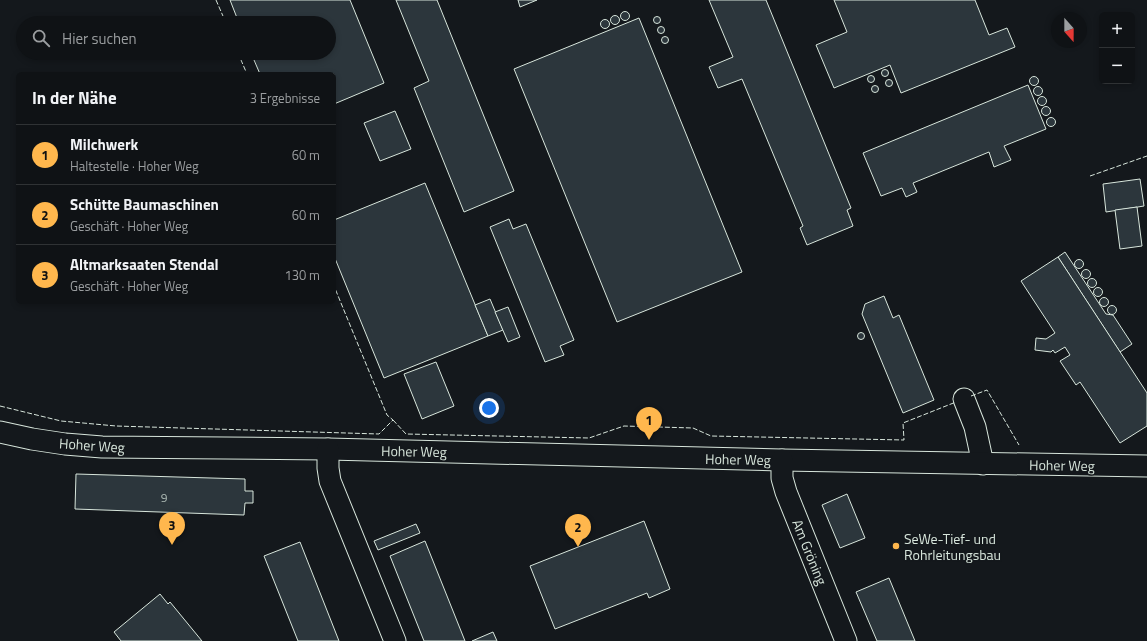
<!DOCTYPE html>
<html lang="de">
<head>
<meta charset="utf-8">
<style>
	:root { --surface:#0f1215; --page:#181b1e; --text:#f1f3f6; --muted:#9b9ea0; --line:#2f3234; --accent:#ffb74d }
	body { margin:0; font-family:"Titillium Web",sans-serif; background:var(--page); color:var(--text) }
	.controls { position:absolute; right:12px; top:12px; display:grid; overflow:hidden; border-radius:6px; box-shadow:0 2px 6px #0003 }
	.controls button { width:36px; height:36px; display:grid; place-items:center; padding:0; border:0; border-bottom:1px solid var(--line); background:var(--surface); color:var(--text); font:20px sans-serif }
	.compass { position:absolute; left:1051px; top:12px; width:36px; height:36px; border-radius:50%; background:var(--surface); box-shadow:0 2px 6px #0003; rotate:159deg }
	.you { position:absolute; left:489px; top:408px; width:14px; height:14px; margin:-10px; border:3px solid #fff; border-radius:50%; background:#1a73e8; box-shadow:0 0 0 6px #1a73e833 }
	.badge { display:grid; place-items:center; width:26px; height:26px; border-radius:50%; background:var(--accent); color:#111; font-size:13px; font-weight:700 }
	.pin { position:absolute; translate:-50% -33px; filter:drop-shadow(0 1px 2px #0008) }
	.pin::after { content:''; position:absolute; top:21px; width:14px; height:12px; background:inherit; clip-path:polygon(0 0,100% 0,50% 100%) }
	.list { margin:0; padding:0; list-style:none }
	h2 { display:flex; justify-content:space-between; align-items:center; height:52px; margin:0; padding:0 16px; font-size:17px }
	h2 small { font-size:13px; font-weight:400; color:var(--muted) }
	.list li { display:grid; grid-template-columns:26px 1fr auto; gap:12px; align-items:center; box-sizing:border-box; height:60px; padding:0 16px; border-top:1px solid var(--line) }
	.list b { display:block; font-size:15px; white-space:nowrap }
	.list p { margin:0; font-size:13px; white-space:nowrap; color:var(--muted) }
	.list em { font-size:13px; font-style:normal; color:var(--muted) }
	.icon { flex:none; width:22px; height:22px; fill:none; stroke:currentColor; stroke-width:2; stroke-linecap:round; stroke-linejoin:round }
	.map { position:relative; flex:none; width:1147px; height:641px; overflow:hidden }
	.search { position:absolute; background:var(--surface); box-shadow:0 2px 6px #0003; left:16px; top:16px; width:320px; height:44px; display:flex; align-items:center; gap:10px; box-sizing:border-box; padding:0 14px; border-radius:22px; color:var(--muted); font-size:15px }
	.panel { position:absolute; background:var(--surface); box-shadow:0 2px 6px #0003; left:16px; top:72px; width:320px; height:232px; border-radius:6px }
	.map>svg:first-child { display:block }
</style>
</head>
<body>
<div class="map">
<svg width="1147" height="641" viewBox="0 0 1147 641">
	<rect width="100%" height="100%" fill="#14181c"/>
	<g fill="#2c363c" stroke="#d8e6dc">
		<path d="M 230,0 L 350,0 L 384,83 L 334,104 L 334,74 L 260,74 L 251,53 L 329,53 L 329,23 L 239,23 Z"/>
		<path d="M 396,0 L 437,0 L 514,191 L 464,212 L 414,88 L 429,81 Z"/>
		<path d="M 518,0 L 537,0 L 520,7 Z"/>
		<path d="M 709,0 L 766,0 L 851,208 L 847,210 L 853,226 L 807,245 L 800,228 L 803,226 L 742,79 L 718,88 L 709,67 L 733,57 Z"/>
		<path d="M 834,0 L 975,0 L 989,35 L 1007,28 L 1015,47 L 901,93 L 890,65 L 834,88 L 816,45 L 847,32 Z"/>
		<circle cx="625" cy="16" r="4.5"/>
		<circle cx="615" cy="20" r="4.5"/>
		<circle cx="657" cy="20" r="3.5"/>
		<path d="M 639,18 L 742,272 L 617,322 L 514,69 Z"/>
		<circle cx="605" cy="24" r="4.5"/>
		<circle cx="661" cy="30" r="3.5"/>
		<circle cx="665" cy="40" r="3.5"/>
		<circle cx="885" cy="73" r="3.5"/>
		<circle cx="871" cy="79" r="3.5"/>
		<circle cx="1034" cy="81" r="4.5"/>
		<circle cx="889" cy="83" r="3.5"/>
		<path d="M 1028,85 L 1046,129 L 1004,146 L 1011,160 L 994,167 L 989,152 L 913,183 L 917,192 L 906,197 L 902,188 L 881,196 L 863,153 Z"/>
		<circle cx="875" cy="89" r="3.5"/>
		<circle cx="1038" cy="91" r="4.5"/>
		<circle cx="1042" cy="101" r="4.5"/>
		<circle cx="1046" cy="111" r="4.5"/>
		<path d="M 395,111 L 411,149 L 380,161 L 364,123 Z"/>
		<circle cx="1051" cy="122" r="4.5"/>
		<path d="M 1140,179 L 1144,206 L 1106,212 L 1103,184 Z"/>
		<path d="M 425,183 L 488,336 L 384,378 L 334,256 L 334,220 Z"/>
		<path d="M 1137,207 L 1142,246 L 1120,249 L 1115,210 Z"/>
		<path d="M 509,219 L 513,229 L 526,224 L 574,340 L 560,346 L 564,355 L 545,362 L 490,227 Z"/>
		<path d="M 1065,252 L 1106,314 L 1113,315 L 1132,344 L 1120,352 L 1058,257 Z"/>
		<path d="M 1058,257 L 1147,393 L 1147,426 L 1120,443 L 1080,382 L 1076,385 L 1060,361 L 1070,355 L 1065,347 L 1055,353 L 1053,350 L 1051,352 L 1035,350 L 1036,338 L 1046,339 L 1055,333 L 1021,281 Z"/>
		<circle cx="1079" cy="264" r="4.5"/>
		<circle cx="1086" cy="274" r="4.5"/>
		<circle cx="1092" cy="283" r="4.5"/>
		<circle cx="1098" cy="292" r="4.5"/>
		<path d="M 884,296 L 893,318 L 899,315 L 934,400 L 903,413 L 862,314 L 865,304 Z"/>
		<circle cx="1104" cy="302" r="4.5"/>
		<path d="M 490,299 L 503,330 L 488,336 L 475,305 Z"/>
		<circle cx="1112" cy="310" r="4.5"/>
		<path d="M 508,307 L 520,337 L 508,342 L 495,312 Z"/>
		<circle cx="861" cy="336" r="3.5"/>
		<path d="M 436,362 L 454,406 L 422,419 L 404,374 Z"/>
		<path d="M 76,474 L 245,479 L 245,491 L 253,491 L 253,503 L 245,503 L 244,515 L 75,509 Z"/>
		<path d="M 847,494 L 865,538 L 840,548 L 822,505 Z"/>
		<path d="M 644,521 L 670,589 L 649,598 L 647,593 L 555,629 L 530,566 Z"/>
		<path d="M 416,524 L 420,533 L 378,550 L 374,541 Z"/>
		<path d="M 425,541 L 465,641 L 424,641 L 390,556 Z"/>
		<path d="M 300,542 L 339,641 L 298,641 L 264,556 Z"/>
		<path d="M 889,578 L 915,641 L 877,641 L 856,592 Z"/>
		<path d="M 160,594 L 168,604 L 170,602 L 202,641 L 121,641 L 114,632 Z"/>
		<path d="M 493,632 L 497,641 L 472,641 Z"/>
	</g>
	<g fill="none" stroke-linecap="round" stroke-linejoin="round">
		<g stroke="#d8e6dc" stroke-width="23">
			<g id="minor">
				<path d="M 964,399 L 975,427 L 983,464"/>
				<path d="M 0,432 L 32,439 L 65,444 L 102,447 L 328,449 L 782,460 L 1147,466"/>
				<path d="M 328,449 L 328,468 L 330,481 L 395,641"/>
				<path d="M 782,460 L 782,478 L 786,492 L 846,641"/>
			</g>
		</g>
		<use href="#minor" stroke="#14181c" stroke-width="21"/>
		<g stroke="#d8e6dc" stroke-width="1" stroke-dasharray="5 2" stroke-linecap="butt">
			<path d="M 216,0 L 226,23"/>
			<path d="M 238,53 L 247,74"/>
			<path d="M 1090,176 L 1147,156"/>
			<path d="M 971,396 L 987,390 L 1019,445"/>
			<path d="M 0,406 L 61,421 L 116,426 L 379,434 L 393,420 L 387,415 L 334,286"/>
			<path d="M 393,420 L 406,434 L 589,438 L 624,426 L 693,428 L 711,436 L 904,440 L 903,423 L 956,402"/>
		</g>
	</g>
	<circle fill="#ffb74d" stroke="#14181c" stroke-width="1.5" cx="896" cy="546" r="4"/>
	<g text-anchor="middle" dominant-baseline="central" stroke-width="3" stroke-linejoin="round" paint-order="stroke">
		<g font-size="12" fill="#adbab4">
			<text x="164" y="497">9</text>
		</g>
		<g font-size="14" fill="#d8e6dc" stroke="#14181c">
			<text transform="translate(92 445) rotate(4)">Hoher Weg</text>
			<text transform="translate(414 451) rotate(1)">Hoher Weg</text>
			<text transform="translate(738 459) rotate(1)">Hoher Weg</text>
			<text transform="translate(1062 465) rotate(1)">Hoher Weg</text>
			<text transform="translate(810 552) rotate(68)">Am Gröning</text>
		</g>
		<g font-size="14" fill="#d8e6dc" stroke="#14181c" text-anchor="start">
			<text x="904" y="538">SeWe-Tief- und<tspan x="904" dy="16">Rohrleitungsbau</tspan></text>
		</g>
	</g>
</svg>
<div class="controls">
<button>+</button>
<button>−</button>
</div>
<svg class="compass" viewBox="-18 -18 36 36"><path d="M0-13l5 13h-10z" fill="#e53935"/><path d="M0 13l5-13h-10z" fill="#9b9ea0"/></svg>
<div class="you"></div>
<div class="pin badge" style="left:649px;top:440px">1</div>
<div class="pin badge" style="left:578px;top:547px">2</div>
<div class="pin badge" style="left:172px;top:545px">3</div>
<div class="search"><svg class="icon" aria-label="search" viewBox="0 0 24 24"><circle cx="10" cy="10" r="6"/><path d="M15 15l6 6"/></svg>Hier suchen</div>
<section class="panel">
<h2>In der Nähe<small>3 Ergebnisse</small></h2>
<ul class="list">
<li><span class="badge">1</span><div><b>Milchwerk</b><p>Haltestelle · Hoher Weg</p></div><em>60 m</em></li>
<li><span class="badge">2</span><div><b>Schütte Baumaschinen</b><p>Geschäft · Hoher Weg</p></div><em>60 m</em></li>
<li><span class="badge">3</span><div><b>Altmarksaaten Stendal</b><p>Geschäft · Hoher Weg</p></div><em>130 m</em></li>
</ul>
</section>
</div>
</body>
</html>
